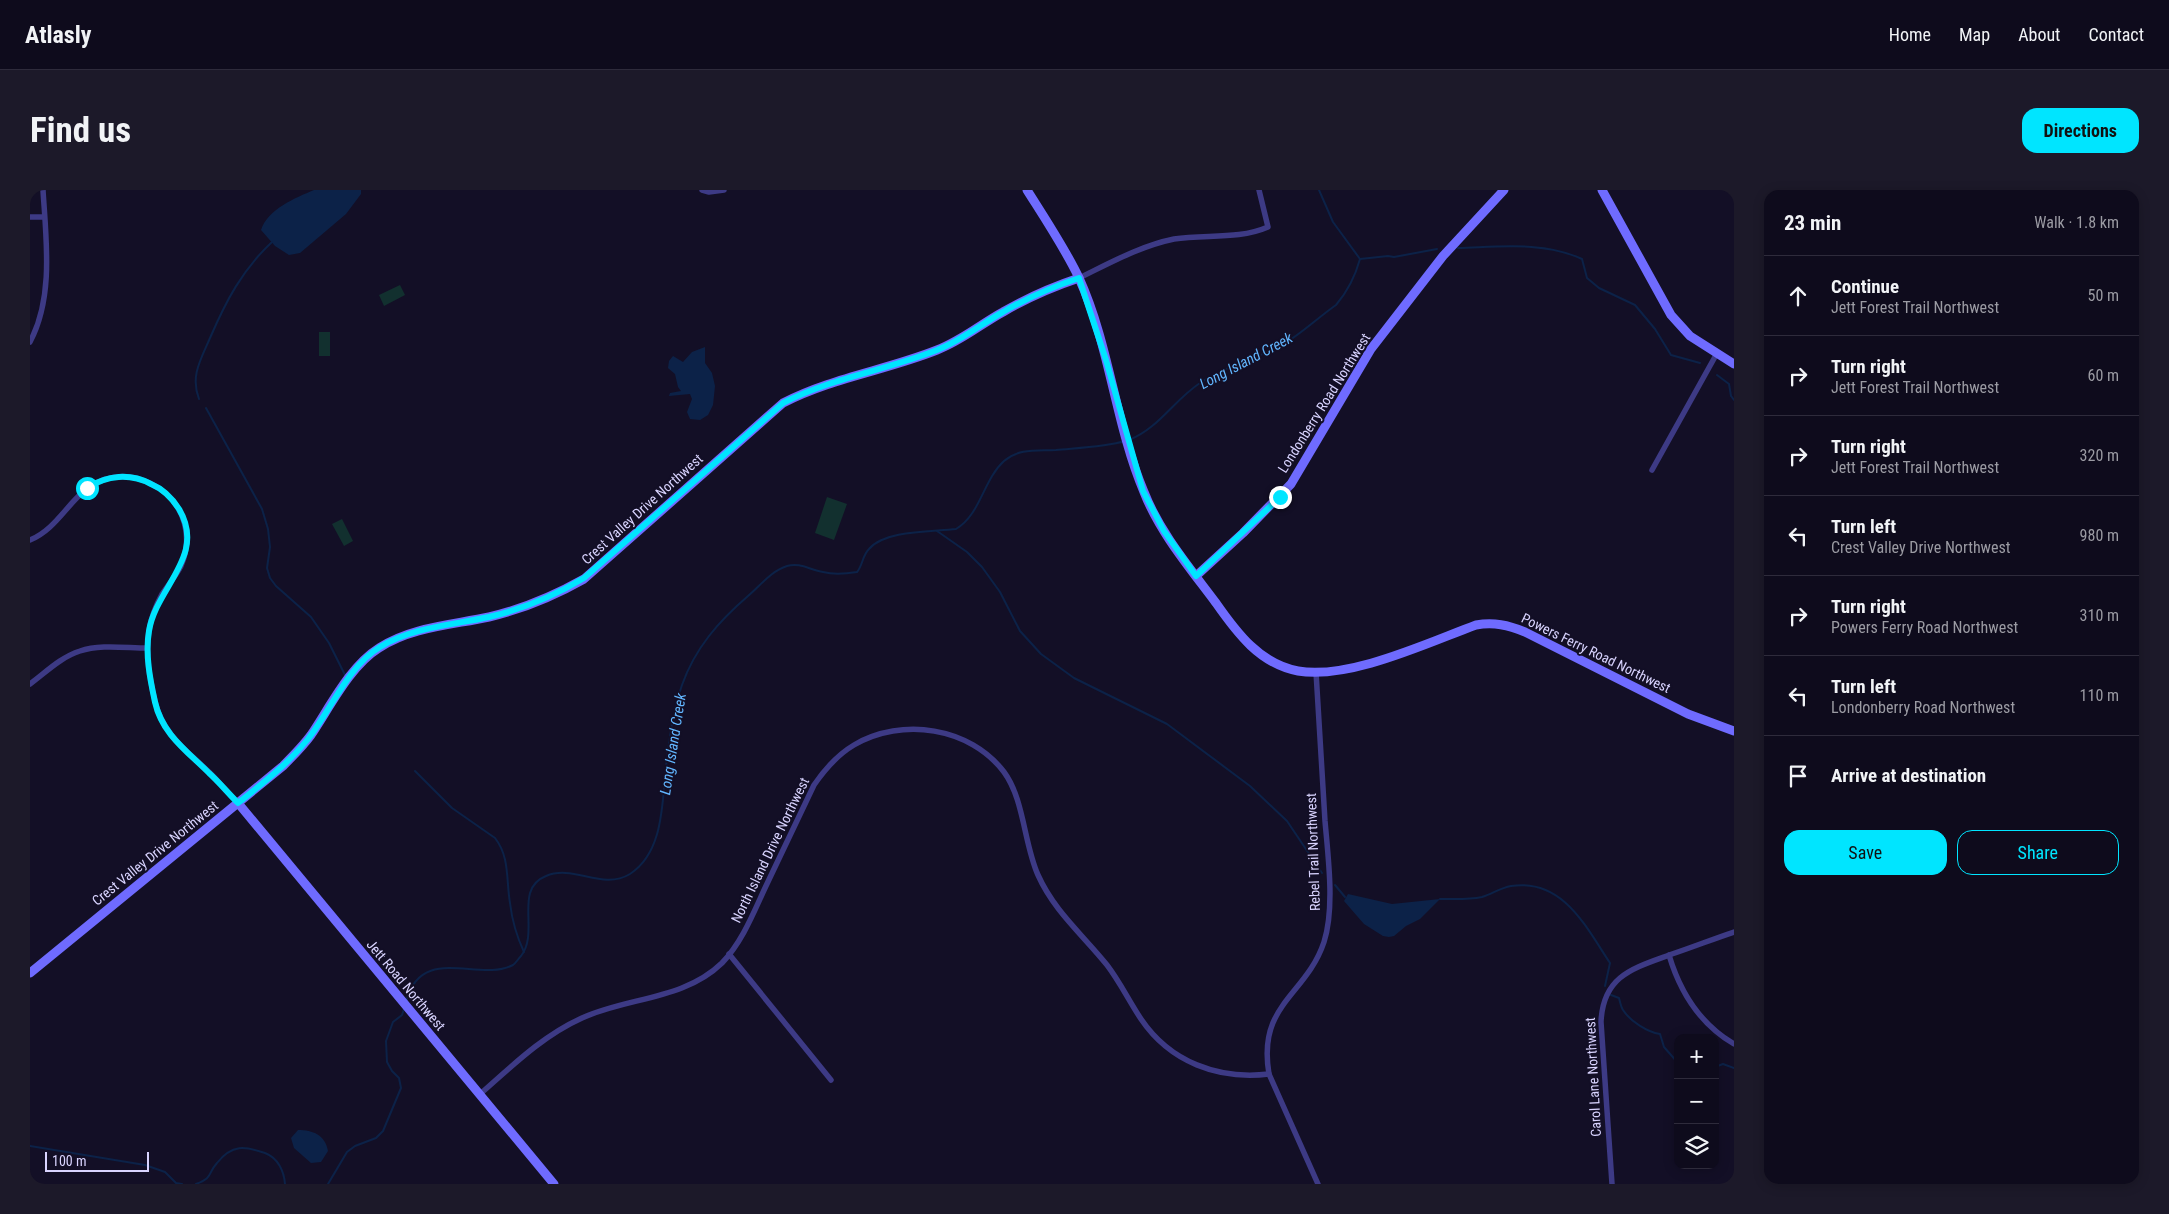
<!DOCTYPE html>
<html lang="en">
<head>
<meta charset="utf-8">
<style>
	:root { --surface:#0e0b1c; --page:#1c1929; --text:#f1f3f6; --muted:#9b9ba3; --line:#2e2b3b; --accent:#00e5ff }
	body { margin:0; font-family:"Roboto Condensed",sans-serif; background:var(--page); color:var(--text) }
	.controls { position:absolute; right:15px; bottom:15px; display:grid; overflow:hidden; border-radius:10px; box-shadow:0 2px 12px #0003 }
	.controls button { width:45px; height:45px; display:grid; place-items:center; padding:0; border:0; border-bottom:1px solid var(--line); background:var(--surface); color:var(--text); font:25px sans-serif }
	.scale { position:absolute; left:15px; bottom:12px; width:104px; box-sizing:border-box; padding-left:5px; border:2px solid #d9d4ff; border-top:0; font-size:14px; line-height:18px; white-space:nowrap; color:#d9d4ff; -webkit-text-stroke:4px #130f26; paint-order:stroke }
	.stop { position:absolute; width:15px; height:15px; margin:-11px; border:4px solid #00e5ff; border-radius:50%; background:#fff }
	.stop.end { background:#00e5ff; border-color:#fff; box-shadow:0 1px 5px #0008 }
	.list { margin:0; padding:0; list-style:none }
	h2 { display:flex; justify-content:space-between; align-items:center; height:65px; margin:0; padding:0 20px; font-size:21px }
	h2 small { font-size:16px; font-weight:400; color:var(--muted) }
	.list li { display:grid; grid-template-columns:32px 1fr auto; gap:15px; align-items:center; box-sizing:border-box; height:80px; padding:0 20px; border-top:1px solid var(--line) }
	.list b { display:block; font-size:19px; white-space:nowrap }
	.list p { margin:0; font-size:16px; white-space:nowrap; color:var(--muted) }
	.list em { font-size:16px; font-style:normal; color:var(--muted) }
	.actions { display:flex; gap:10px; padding:15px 20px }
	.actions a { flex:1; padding:11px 0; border:1px solid var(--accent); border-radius:15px; text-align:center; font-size:18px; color:var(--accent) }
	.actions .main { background:var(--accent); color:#111 }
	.icon { flex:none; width:28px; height:28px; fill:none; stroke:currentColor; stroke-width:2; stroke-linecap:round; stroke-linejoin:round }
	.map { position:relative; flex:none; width:1704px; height:994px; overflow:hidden; border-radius:15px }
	header { display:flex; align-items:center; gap:30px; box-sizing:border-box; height:70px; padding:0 25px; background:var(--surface); border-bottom:1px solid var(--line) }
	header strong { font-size:24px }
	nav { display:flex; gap:28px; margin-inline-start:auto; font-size:18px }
	.intro { display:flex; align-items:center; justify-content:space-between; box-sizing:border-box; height:120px; padding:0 30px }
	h1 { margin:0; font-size:35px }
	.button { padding:12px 22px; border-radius:15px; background:var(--accent); color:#111; font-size:18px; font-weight:700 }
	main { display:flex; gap:30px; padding:0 30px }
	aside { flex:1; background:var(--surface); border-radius:15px; box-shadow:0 2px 12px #0003 }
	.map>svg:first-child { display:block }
</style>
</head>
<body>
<header>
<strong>Atlasly</strong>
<nav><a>Home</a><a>Map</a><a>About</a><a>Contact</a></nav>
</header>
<div class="intro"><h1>Find us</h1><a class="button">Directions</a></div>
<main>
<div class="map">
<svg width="1704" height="994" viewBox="0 0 1704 994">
	<rect width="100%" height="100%" fill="#130f26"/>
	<g fill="#12302f">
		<path d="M 370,95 L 375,105 L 354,116 L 349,105 Z"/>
		<rect x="289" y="142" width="11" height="24"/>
		<path d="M 797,307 L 817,314 L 804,350 L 785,343 Z"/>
		<path d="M 312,329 L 323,351 L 314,356 L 302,334 Z"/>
	</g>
	<g fill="#0c2248">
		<path d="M 284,0 L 331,0 L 331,4 L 316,24 L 270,63 L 259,65 L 245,56 L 231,40 C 238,19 265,8 284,0 Z"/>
		<path d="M 675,157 L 675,173 L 682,183 L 685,196 L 683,215 L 678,225 L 670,230 L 660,229 L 657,222 L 662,209 L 660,204 L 639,206 L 640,203 L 651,201 L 648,197 L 645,184 L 638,178 L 639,171 L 643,166 L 653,172 L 662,162 Z"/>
		<path d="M 1318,704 L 1362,714 L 1410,709 L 1390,729 L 1376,736 L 1364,746 L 1359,747 L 1353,746 L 1334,734 L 1314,711 Z"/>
		<path d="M 268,940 C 283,940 295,945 298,961 L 291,972 L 281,973 L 264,958 L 261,948 Z"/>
	</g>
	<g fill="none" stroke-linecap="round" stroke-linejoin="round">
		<g stroke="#0c2248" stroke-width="2">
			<path d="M 1428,58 C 1468,57 1514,51 1552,69 L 1557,88 L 1569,98 L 1605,115 L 1625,139 L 1641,165 L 1670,173"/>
			<path d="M 1330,69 L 1358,66 L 1364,67 L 1407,59"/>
			<path d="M 1687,185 L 1699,194 L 1701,206 L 1704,210"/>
			<path d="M 169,209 C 160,186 171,169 180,148 C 196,111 212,80 242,52"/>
			<path d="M 176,218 L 232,319 L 238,339 L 240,357 L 237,378 L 240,388 L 246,396 L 281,427 L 299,453 L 315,485"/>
			<path d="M 1099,250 C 1129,238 1144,210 1170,193 C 1194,177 1221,170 1247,158 C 1268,147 1286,129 1306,115 C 1318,101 1325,87 1330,69 L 1303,32 L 1289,0"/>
			<path d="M 907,341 L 937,362 L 952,377 L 970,402 L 990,441 L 1011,464 L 1044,488 L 1137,534 L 1220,596 L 1257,631 L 1292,683"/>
			<path d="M 385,581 L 422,618 L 465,648 C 480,667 476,690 480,713 C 482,730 487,747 494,762"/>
			<path d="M 1305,695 L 1315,707"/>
			<path d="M 1410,709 C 1424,709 1438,710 1452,707 C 1462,704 1470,698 1481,696 C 1533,688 1556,737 1580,773 L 1575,796"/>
			<path d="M 1581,805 L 1589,808 C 1590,812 1591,817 1593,820 C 1600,831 1617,842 1630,844 L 1634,857 L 1648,873"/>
			<path d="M 376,812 C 391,753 449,793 483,775 C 486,773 488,769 491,766 C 510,742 483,699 516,686 C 544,674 572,701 600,684 C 634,662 632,612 636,577 C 639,549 643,521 652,495 C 665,458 689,431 718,406 C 730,396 741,381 757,376 C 770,372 780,380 793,382 C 804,385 815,384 827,382 C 833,375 832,366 839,359 C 855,340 902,342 926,339 C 951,324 953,290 974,271 C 989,258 1007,261 1026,260 C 1046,258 1075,257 1095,251"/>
			<path d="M 1685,877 L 1693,874 L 1704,878"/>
			<path d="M 0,956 L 115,975 L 135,982 L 146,993 L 152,994"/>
			<path d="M 166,994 C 184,987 177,984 187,973 C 202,954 215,956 235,963 C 248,968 254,981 255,994"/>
			<path d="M 298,994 L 317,962 L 325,956 L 346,948 L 353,941 L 371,898 L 369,888 L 362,881 L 357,872 L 356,851 L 363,832 L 372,825 L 374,819"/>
		</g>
		<g stroke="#3d3a85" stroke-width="5.5">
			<path d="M 672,0 L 679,2 L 694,0"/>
			<path d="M 0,27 L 14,27"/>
			<path d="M 1049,88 C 1080,73 1110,56 1144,49 C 1176,44 1208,50 1238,37 L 1229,0"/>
			<path d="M 0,152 C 24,107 16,49 13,0"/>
			<path d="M 1622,280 L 1686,165"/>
			<path d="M 0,350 C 32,337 42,299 76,289 C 94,283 114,288 130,299 C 155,316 163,348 151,376 C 146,386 138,395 132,404 C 126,415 121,428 119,440 C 115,463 120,492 126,515 C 134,545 158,562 179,582 C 189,592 198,603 208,613"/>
			<path d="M 1286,482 C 1289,532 1292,581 1295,631 C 1298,666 1305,718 1294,752 C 1276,806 1227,814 1239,884 L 1288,994"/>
			<path d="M 0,494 C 16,482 31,467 50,461 C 70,454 96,458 117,458"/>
			<path d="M 699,764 L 801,890"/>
			<path d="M 1639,765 C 1650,802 1670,834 1704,854"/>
			<path d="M 449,905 C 481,877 512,846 552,828 C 598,807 654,810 692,773 C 712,752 723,724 735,698 C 752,663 768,629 784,595 C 795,579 807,565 824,555 C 872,527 940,537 974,582 C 994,609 994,654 1008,685 C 1024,721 1053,745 1077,775 C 1090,792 1099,811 1111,829 C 1140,872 1188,890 1239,884"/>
			<path d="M 1582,994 L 1571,832 C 1573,785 1604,778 1642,764 C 1663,757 1683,749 1704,742"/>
		</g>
		<g stroke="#6f6bff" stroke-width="9">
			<path d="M 997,0 C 1014,27 1036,60 1049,88 C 1080,156 1085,233 1114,302 C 1130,343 1160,378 1186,413 C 1207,443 1230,474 1268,481 C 1319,490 1397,453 1446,435 C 1464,432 1478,435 1495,442 L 1658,524 L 1704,541"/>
			<path d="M 1572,0 L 1641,125 L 1660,146 L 1704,174"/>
			<path d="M 1166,386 L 1213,343 L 1261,294 L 1341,159 L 1413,66 L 1474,0"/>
			<path d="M 208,613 L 524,994"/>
			<path d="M 0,783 L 253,576 C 263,566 273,556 281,545 C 300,517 320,476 349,458 C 381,437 422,435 459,427 C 493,419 524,406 554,389 L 753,213 C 801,188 857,180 907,160 C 931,151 951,134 973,122 C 997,108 1022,97 1049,88"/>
		</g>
	</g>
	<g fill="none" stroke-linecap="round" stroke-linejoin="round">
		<path stroke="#00e5ff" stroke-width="6" d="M 57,298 C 77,285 100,283 121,294 C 133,299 142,308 149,319 C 177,366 126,397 119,441 C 115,464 120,489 125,512 C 132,544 157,561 179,583 C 189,592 198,603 208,613 C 233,593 258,574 278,549 C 301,520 318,476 350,457 C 383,437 423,435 459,427 C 493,419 524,406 554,388 L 753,213 C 801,188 857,180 907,160 C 931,151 951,134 973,122 C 997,108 1022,97 1049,88 L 1076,170 L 1113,301 L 1134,341 L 1166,386 L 1250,307"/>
	</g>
	<g text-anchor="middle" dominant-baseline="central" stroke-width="4" stroke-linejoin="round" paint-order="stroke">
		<g font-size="14" fill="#d9d4ff" stroke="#130f26">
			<text transform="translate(1294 213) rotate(-58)">Londonberry Road Northwest</text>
			<text transform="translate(612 319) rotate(-42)">Crest Valley Drive Northwest</text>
			<text transform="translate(1566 463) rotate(26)">Powers Ferry Road Northwest</text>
			<text transform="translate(740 660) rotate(-64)">North Island Drive Northwest</text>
			<text transform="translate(1283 662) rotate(-92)">Rebel Trail Northwest</text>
			<text transform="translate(125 663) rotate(-39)">Crest Valley Drive Northwest</text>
			<text transform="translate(376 795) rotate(50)">Jett Road Northwest</text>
			<text transform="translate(1563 887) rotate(-93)">Carol Lane Northwest</text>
		</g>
		<g font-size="15" font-style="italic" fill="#62b6ff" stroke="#130f26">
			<text transform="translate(1216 171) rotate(-28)">Long Island Creek</text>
			<text transform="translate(643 554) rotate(-81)">Long Island Creek</text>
		</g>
	</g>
</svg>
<div class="controls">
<button>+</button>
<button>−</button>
<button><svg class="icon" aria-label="layers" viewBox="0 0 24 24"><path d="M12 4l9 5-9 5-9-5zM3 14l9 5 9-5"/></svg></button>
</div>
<div class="scale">100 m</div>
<div class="stop" style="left:57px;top:298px"></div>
<div class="stop end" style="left:1250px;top:307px"></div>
</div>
<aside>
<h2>23 min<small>Walk · 1.8 km</small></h2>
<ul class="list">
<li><svg class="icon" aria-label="ahead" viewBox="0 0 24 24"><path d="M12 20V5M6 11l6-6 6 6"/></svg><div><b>Continue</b><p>Jett Forest Trail Northwest</p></div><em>50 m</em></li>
<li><svg class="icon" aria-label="right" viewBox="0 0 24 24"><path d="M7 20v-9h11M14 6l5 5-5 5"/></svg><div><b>Turn right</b><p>Jett Forest Trail Northwest</p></div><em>60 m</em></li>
<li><svg class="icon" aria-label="right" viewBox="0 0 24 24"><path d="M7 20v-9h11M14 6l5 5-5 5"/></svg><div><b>Turn right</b><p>Jett Forest Trail Northwest</p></div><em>320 m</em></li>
<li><svg class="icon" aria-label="left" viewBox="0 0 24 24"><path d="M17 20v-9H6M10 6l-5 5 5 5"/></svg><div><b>Turn left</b><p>Crest Valley Drive Northwest</p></div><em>980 m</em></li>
<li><svg class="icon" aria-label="right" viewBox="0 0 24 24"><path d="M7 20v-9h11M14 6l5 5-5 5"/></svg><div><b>Turn right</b><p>Powers Ferry Road Northwest</p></div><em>310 m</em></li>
<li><svg class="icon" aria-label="left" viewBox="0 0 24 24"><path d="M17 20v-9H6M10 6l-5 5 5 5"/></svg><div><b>Turn left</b><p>Londonberry Road Northwest</p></div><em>110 m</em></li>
<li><svg class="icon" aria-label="arrive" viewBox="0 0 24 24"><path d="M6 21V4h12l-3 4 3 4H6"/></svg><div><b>Arrive at destination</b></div></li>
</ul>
<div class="actions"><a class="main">Save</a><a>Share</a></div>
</aside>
</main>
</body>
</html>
